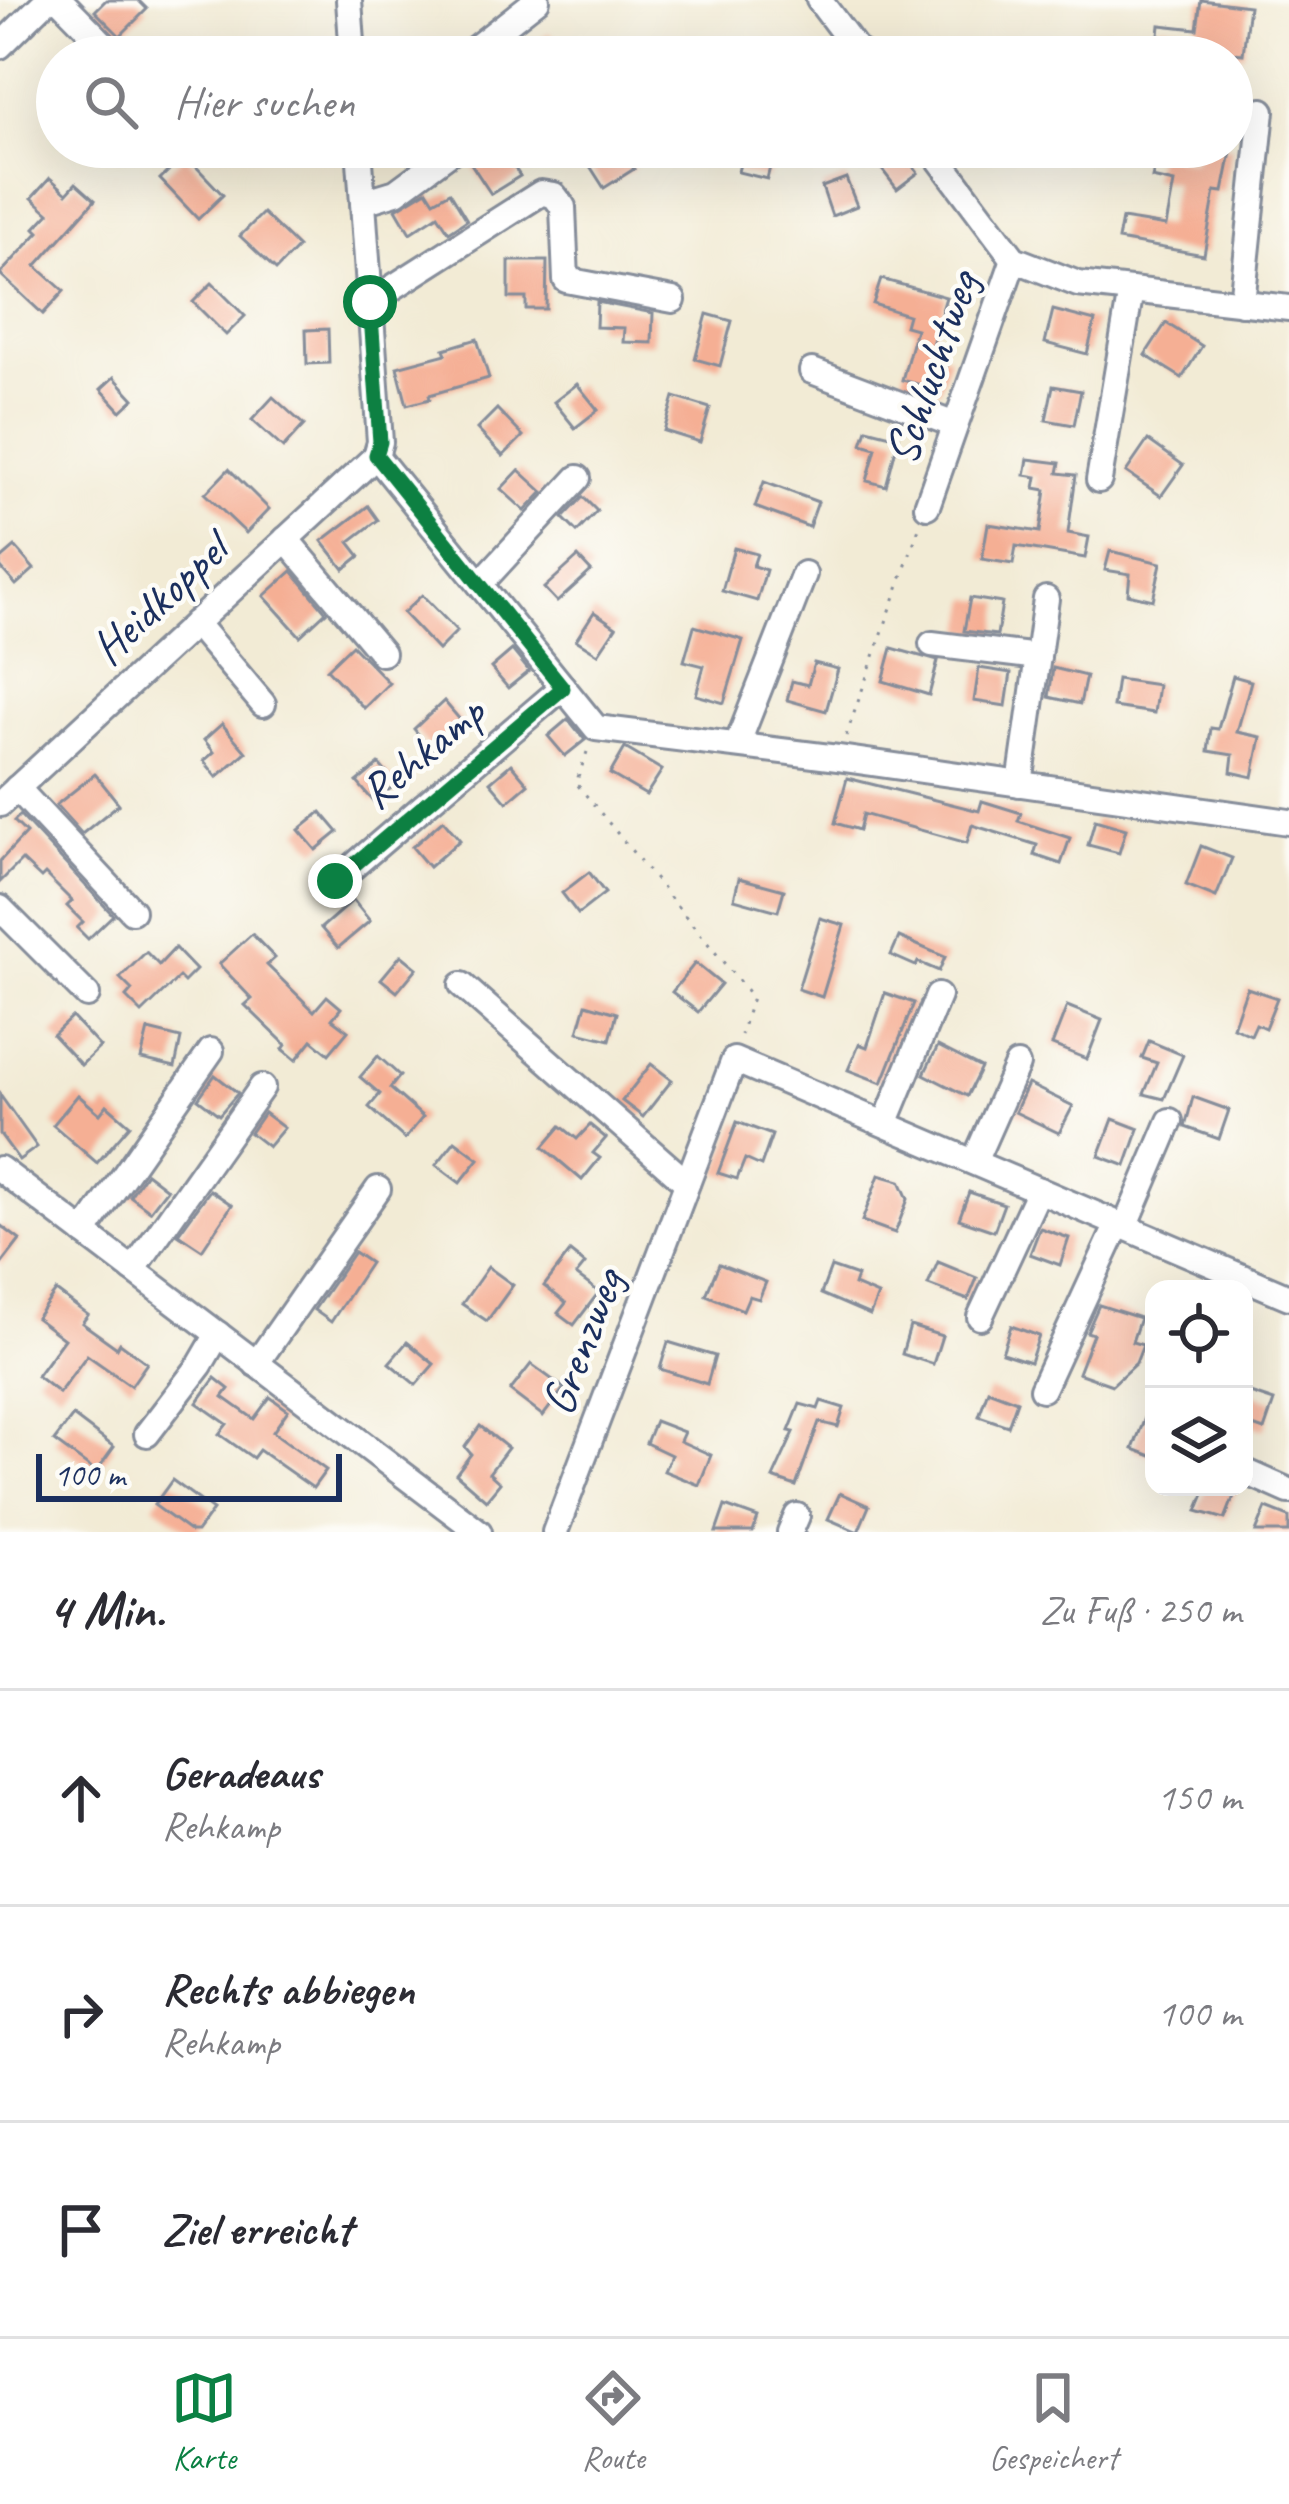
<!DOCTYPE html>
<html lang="de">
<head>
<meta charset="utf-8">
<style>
	:root { --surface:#fff; --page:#f2f2f3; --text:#2b2b33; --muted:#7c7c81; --line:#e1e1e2; --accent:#0b8043 }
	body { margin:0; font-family:Caveat,sans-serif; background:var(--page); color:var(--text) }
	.controls { position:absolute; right:36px; bottom:36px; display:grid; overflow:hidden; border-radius:24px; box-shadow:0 12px 48px #0002 }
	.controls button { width:108px; height:108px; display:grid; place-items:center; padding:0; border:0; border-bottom:3px solid var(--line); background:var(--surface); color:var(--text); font:60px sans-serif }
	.scale { position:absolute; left:36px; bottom:30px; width:306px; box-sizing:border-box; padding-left:12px; border:6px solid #1b2f5e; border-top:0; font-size:33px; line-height:42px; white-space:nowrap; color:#1b2f5e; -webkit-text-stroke:9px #fdfcf7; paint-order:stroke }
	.stop { position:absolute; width:36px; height:36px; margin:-27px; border:9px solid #0b8043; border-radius:50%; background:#fff }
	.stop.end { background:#0b8043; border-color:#fff; box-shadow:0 3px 12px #0008 }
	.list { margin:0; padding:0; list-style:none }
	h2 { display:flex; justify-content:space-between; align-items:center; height:156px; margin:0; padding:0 48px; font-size:51px }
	h2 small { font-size:39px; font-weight:400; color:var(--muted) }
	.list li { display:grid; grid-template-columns:78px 1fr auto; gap:36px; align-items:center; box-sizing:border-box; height:216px; padding:0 48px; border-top:3px solid var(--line) }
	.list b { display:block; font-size:45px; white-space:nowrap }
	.list p { margin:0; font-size:39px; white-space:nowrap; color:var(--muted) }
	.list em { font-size:39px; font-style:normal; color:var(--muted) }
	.icon { flex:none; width:66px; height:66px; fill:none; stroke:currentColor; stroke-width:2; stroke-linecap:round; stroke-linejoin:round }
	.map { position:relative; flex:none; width:1289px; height:1532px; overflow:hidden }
	.search { position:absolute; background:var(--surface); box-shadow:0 12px 48px #0002; left:36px; right:36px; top:36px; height:132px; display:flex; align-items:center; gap:30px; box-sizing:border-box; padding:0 42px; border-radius:66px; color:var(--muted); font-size:45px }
	.sheet { height:804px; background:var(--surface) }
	nav { display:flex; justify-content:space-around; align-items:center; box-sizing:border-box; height:168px; border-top:3px solid var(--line); background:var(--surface); font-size:33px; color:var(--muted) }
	nav a { display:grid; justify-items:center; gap:6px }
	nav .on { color:var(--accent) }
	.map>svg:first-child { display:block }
</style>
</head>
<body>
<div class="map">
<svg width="1289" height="1532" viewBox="0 0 1289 1532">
	<rect width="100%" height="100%" fill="#fdfcf7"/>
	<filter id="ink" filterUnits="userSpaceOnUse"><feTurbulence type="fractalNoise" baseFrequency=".00833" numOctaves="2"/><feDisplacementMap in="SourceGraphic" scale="24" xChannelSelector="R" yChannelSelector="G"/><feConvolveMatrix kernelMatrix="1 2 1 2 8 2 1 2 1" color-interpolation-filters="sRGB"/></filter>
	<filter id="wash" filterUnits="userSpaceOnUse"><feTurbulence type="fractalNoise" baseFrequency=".004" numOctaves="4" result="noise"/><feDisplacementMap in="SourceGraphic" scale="48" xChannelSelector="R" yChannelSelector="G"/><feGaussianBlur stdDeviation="2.7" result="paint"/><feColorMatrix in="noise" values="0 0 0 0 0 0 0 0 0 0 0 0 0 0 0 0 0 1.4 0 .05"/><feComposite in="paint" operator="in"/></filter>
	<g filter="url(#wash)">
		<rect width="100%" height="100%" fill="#f2ebd5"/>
		<g id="blocks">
			<g fill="#f5af94">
				<path d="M 106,0 L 138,0 L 147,9 L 120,36 L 95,11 Z"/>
				<path d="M 1201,0 L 1249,6 L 1243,54 L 1158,44 L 1160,25 L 1197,29 Z"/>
				<path d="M 549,33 L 566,57 L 514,57 Z"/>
				<path d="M 473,147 L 501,147 L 520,176 L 491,194 L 468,159 Z"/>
				<path d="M 612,147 L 620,147 L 634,169 L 604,188 L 588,163 Z"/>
				<path d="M 744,147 L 775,147 L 767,179 L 738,172 Z"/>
				<path d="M 1197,147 L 1232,147 L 1223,192 L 1215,191 L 1204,255 L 1118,240 L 1122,219 L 1166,226 L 1174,183 L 1152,178 L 1157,154 L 1194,162 Z"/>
				<path d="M 901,150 L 918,173 L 897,189 L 880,167 Z"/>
				<path d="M 185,155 L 223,195 L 198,219 L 160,179 Z"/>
				<path d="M 50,178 L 67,193 L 76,183 L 95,200 L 36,266 L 64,291 L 43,314 L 0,274 L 39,232 L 35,228 L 49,213 L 32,198 Z"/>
				<path d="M 846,178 L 857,206 L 832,216 L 822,187 Z"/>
				<path d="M 427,190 L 434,201 L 450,192 L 467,220 L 449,232 L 438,215 L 410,233 L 396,209 Z"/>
				<path d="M 263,213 L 298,247 L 276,270 L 240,236 Z"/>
				<path d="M 509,261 L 547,261 L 546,309 L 526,309 L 526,298 L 509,298 Z"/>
				<path d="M 881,279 L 946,297 L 930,351 L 949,356 L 940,390 L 902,380 L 916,329 L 905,326 L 908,315 L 873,304 Z"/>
				<path d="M 212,283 L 245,316 L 226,335 L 193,302 Z"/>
				<path d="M 597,302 L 653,313 L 652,343 L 623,342 L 624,328 L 596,327 Z"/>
				<path d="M 1053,310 L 1095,321 L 1087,354 L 1045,343 Z"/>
				<path d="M 707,314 L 732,321 L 720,366 L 695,359 Z"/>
				<path d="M 1166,323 L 1202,346 L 1182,378 L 1145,355 Z"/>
				<path d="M 328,329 L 329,363 L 307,364 L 306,330 Z"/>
				<path d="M 477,339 L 489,378 L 429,395 L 430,399 L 407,405 L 397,367 L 446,354 L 444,349 Z"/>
				<path d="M 114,377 L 134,399 L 121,411 L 101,389 Z"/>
				<path d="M 577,384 L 598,410 L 575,428 L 554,402 Z"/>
				<path d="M 1053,386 L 1081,391 L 1074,425 L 1046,420 Z"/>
				<path d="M 273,397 L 304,425 L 283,448 L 252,420 Z"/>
				<path d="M 674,397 L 710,408 L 700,442 L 664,431 Z"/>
				<path d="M 497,409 L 523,436 L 503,456 L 477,429 Z"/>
				<path d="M 867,429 L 899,437 L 886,486 L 867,481 L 876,448 L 862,444 Z"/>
				<path d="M 1148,440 L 1183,465 L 1161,496 L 1126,472 Z"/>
				<path d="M 1028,459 L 1060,463 L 1058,473 L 1076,475 L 1068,533 L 1089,537 L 1085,558 L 1016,546 L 1013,564 L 982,559 L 988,524 L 1040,532 L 1046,490 L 1035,488 L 1037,477 L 1025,475 Z"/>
				<path d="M 229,469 L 269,509 L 246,533 L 205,494 Z"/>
				<path d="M 519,470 L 543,492 L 525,511 L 501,489 Z"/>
				<path d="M 764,482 L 818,502 L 809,527 L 755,507 Z"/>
				<path d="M 583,497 L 597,511 L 577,532 L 563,518 Z"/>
				<path d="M 368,506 L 378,520 L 349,542 L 360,556 L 344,569 L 322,541 Z"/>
				<path d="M 15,547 L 34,569 L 16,585 L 0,567 L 0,560 Z"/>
				<path d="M 734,548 L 757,554 L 753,566 L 766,570 L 757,601 L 722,591 Z"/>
				<path d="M 1110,551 L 1161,563 L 1153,600 L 1128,594 L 1130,574 L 1105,570 Z"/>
				<path d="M 578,557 L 591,571 L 557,602 L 544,588 Z"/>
				<path d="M 292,571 L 326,612 L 300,636 L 264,596 Z"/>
				<path d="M 422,595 L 457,631 L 438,650 L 403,613 Z"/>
				<path d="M 970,598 L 1002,603 L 997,635 L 964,631 Z"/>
				<path d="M 594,612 L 616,627 L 598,654 L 576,640 Z"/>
				<path d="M 694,626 L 743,640 L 724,703 L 696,695 L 704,666 L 684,661 Z"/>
				<path d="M 352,645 L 389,683 L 364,708 L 327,669 Z"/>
				<path d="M 892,648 L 938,661 L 929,695 L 883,681 Z"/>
				<path d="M 512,650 L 529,671 L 508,688 L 491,668 Z"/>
				<path d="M 814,663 L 838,669 L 826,711 L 787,700 L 792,681 L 808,685 Z"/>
				<path d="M 979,668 L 1011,673 L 1006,706 L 974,701 Z"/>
				<path d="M 1053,668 L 1086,676 L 1080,704 L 1049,697 Z"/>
				<path d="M 1233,676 L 1251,681 L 1237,732 L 1261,737 L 1253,777 L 1231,772 L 1233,755 L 1208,751 L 1211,728 L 1218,729 Z"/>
				<path d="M 1117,679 L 1158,685 L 1154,713 L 1113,707 Z"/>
				<path d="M 444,701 L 461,721 L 431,750 L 414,729 Z"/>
				<path d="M 568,719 L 585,740 L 565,756 L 548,736 Z"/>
				<path d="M 222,724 L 246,752 L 217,777 L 204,761 L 214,752 L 204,740 Z"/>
				<path d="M 625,748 L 662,770 L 646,795 L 610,774 Z"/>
				<path d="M 379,764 L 396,784 L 374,802 L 357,782 Z"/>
				<path d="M 511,764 L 528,784 L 507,802 L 490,782 Z"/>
				<path d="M 95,774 L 119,804 L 82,834 L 56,805 Z"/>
				<path d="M 847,778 L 979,811 L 982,801 L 1021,813 L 1018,821 L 1070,838 L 1061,864 L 1034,855 L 1037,845 L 972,825 L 967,843 L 863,814 L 859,830 L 835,823 Z"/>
				<path d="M 321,812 L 338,832 L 316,850 L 299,830 Z"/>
				<path d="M 20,815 L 113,915 L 88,939 L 77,928 L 83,922 L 67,906 L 72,901 L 45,874 L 41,878 L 22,860 L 0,882 L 0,861 L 26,833 L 14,821 Z"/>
				<path d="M 443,820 L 460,840 L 429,867 L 412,847 Z"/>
				<path d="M 1095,820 L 1126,829 L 1119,853 L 1088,845 Z"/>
				<path d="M 1201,846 L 1232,858 L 1216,897 L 1186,885 Z"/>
				<path d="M 589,872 L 605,893 L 578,914 L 562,893 Z"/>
				<path d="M 739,878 L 784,890 L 778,911 L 734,899 Z"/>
				<path d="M 353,900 L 370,921 L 338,948 L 321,928 Z"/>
				<path d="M 820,918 L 844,925 L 822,997 L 798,989 Z"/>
				<path d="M 252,934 L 275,958 L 267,965 L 314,1011 L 327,996 L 341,1008 L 332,1019 L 348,1031 L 329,1054 L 312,1040 L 296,1060 L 283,1049 L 286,1045 L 245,1005 L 252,999 L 219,964 Z"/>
				<path d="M 899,937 L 945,957 L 939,971 L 918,962 L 916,966 L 891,955 Z"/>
				<path d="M 175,948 L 196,970 L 184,982 L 179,977 L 142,1013 L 126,997 L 132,990 L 120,978 L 146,952 L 159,965 Z"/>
				<path d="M 401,955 L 417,968 L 397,992 L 381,979 Z"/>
				<path d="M 695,963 L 721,984 L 698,1012 L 672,992 Z"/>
				<path d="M 1247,988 L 1277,998 L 1265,1028 L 1256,1024 L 1251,1035 L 1233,1027 Z"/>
				<path d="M 885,993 L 914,1003 L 882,1083 L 848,1070 L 859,1044 L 867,1047 Z"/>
				<path d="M 586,1004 L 617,1013 L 610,1040 L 578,1032 Z"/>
				<path d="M 1067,1006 L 1102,1020 L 1087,1059 L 1052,1045 Z"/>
				<path d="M 72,1017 L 100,1047 L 81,1065 L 53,1035 Z"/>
				<path d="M 148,1030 L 181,1038 L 175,1067 L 141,1059 Z"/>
				<path d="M 1149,1041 L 1183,1055 L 1164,1099 L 1144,1094 L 1157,1063 L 1142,1058 Z"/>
				<path d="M 938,1046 L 981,1068 L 967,1096 L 924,1074 Z"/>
				<path d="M 378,1056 L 400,1076 L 390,1088 L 423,1117 L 405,1139 L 369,1107 L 380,1094 L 360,1077 Z"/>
				<path d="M 651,1064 L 672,1080 L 643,1117 L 622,1101 Z"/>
				<path d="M 215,1075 L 238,1093 L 219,1115 L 198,1099 Z"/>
				<path d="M 1028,1084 L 1073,1106 L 1059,1133 L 1015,1112 Z"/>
				<path d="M 0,1095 L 37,1147 L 19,1160 L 0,1134 Z"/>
				<path d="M 78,1095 L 100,1114 L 107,1105 L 130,1125 L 97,1163 L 53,1125 Z"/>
				<path d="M 1193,1097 L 1229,1110 L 1219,1139 L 1185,1127 Z"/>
				<path d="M 264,1113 L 284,1128 L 268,1147 L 250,1133 Z"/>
				<path d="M 1113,1119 L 1139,1129 L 1126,1166 L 1099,1156 Z"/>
				<path d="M 737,1122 L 772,1135 L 761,1166 L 745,1159 L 737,1179 L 718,1173 Z"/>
				<path d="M 590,1125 L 606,1138 L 593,1153 L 600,1158 L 582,1180 L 543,1147 L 561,1126 L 577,1139 Z"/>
				<path d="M 455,1141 L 479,1159 L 460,1183 L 436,1165 Z"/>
				<path d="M 146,1173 L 167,1189 L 150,1211 L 130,1196 Z"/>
				<path d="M 879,1175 L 900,1181 L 908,1199 L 895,1233 L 862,1221 Z"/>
				<path d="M 210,1190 L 232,1205 L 202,1250 L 178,1234 Z"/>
				<path d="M 969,1192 L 1004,1204 L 994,1231 L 959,1219 Z"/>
				<path d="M 0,1225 L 20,1240 L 0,1266 Z"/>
				<path d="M 1040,1228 L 1069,1238 L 1060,1265 L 1030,1254 Z"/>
				<path d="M 354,1252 L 370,1263 L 331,1322 L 314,1310 Z"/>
				<path d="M 570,1252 L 585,1264 L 576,1275 L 599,1292 L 574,1325 L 558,1313 L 566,1303 L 544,1286 Z"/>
				<path d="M 938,1262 L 977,1278 L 968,1300 L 928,1285 Z"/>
				<path d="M 719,1264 L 766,1282 L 759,1299 L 749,1296 L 743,1310 L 706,1295 Z"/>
				<path d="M 488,1267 L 513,1285 L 487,1321 L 462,1304 Z"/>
				<path d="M 831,1267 L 857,1276 L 854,1285 L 878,1295 L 870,1315 L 821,1294 Z"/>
				<path d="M 56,1291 L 88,1315 L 82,1323 L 117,1348 L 120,1343 L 147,1363 L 131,1386 L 87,1355 L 59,1393 L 37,1376 L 64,1339 L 36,1318 Z"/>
				<path d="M 1099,1305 L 1140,1318 L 1132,1342 L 1143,1345 L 1136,1363 L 1112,1385 L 1078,1373 L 1093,1334 L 1087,1332 Z"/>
				<path d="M 910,1326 L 942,1336 L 933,1364 L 902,1354 Z"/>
				<path d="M 1011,1326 L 1039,1336 L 1030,1362 L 1002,1353 Z"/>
				<path d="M 407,1342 L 434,1364 L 416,1385 L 389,1363 Z"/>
				<path d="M 668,1342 L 715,1356 L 707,1384 L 660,1369 Z"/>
				<path d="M 531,1364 L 564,1388 L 543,1416 L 510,1391 Z"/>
				<path d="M 215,1378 L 229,1389 L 223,1397 L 254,1419 L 270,1397 L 288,1410 L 273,1432 L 326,1470 L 313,1488 L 259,1450 L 253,1458 L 219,1434 L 227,1424 L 197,1403 Z"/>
				<path d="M 988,1390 L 1017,1401 L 1008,1426 L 979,1416 Z"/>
				<path d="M 1247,1392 L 1274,1401 L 1264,1430 L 1244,1423 L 1244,1402 Z"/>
				<path d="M 1153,1397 L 1154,1397 L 1154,1457 L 1133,1449 Z"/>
				<path d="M 821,1401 L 844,1408 L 838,1427 L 819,1422 L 796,1486 L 773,1478 L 794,1432 L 789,1431 L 800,1404 L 818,1409 Z"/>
				<path d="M 73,1416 L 114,1447 L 96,1472 L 54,1441 Z"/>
				<path d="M 655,1421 L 684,1432 L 680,1441 L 711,1455 L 699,1485 L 664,1471 L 671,1455 L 646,1443 Z"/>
				<path d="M 480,1426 L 508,1448 L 489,1473 L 500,1483 L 486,1500 L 456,1474 L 471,1454 L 465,1447 Z"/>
				<path d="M 172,1480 L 213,1510 L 197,1532 L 191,1532 L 154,1505 Z"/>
				<path d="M 1207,1487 L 1224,1487 L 1236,1491 L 1225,1519 L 1197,1511 Z"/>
				<path d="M 840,1493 L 869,1506 L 858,1532 L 828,1519 Z"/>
				<path d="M 725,1506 L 758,1518 L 753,1532 L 716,1532 Z"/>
				<path d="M 1266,1508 L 1289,1517 L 1289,1532 L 1256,1532 Z"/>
			</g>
		</g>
	</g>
	<g filter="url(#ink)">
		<use href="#blocks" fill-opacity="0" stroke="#868d9a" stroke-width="3"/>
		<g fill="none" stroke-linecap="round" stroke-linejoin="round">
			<g stroke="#868d9a" stroke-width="30">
				<g id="minor">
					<path d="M 60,0 L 116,57"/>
					<path d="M 349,0 L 353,57"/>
					<path d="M 819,0 L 862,57"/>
					<path d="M 0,46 L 47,0"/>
					<path d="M 464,57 L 537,0"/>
					<path d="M 359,147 L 380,442 L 376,456"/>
					<path d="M 930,147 L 1014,259 L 1078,284 L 1289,308"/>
					<path d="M 363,202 L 396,192 L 457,147"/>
					<path d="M 370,302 L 541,193 L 554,195 L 563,207 L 566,280 L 673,300"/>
					<path d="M 1242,303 L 1262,111"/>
					<path d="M 812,371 L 955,425"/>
					<path d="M 376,456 L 596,728 L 838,758 L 1289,822"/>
					<path d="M 1099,480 L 1131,290"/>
					<path d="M 927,506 L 1014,259"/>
					<path d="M 286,539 L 382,653"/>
					<path d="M 480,584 L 578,478"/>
					<path d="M 195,623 L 263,704"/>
					<path d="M 932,644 L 1038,657"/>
					<path d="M 737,745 L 804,574"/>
					<path d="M 1020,784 L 1046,599"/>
					<path d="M 17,788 L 132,911"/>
					<path d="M 0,804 L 376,456"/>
					<path d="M 336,881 L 563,687"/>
					<path d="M 0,908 L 87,995"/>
					<path d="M 462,985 L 687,1183"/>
					<path d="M 885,1124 L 938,996"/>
					<path d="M 974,1162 L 1017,1065"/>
					<path d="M 0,1169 L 479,1532"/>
					<path d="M 1125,1227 L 1170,1121"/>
					<path d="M 84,1233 L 211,1051"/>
					<path d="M 133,1270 L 262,1087"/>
					<path d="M 980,1317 L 1039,1190"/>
					<path d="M 256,1364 L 378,1189"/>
					<path d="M 1042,1389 L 1118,1224"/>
					<path d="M 147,1434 L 200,1365 L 218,1334"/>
					<path d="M 1244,1471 L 1289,1491"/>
					<path d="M 555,1532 L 734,1060 L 1289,1297"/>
					<path d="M 790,1532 L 797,1516"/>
				</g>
			</g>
			<g stroke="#868d9a" stroke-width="3" stroke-dasharray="3 9" stroke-linecap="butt">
				<path d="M 846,736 L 920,525"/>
				<path d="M 587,752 L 576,783 L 752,997 L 741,1035"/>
			</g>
			<use href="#minor" stroke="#fff" stroke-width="24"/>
		</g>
	</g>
	<g fill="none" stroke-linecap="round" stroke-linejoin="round" filter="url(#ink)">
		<path stroke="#0b8043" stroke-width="15" d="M 335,881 L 563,688 L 376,455 L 380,442 L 370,302"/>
	</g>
	<g text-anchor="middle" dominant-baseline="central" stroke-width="9" stroke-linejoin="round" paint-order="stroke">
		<g font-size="48" fill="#1b2f5e" stroke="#fdfcf7">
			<text transform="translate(931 368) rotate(-71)">Schluchtweg</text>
			<text transform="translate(159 599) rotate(-43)">Heidkoppel</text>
			<text transform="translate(422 752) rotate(-40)">Rehkamp</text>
			<text transform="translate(582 1342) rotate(-69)">Grenzweg</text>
		</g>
	</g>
</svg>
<div class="controls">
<button><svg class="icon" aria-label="locate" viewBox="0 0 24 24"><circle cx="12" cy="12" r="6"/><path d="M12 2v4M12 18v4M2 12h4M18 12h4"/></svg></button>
<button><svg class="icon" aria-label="layers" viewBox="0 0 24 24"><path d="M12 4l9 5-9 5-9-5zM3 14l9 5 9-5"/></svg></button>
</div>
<div class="scale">100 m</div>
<div class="stop" style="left:370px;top:302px"></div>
<div class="stop end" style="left:335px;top:881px"></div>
<div class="search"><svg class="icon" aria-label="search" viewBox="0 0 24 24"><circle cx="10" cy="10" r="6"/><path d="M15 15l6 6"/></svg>Hier suchen</div>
</div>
<section class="sheet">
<h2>4 Min.<small>Zu Fuß · 250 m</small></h2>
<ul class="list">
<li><svg class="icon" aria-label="ahead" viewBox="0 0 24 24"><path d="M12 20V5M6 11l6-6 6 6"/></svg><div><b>Geradeaus</b><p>Rehkamp</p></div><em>150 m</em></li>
<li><svg class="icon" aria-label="right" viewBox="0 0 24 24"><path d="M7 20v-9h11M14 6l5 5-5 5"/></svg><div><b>Rechts abbiegen</b><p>Rehkamp</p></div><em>100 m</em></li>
<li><svg class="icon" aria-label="arrive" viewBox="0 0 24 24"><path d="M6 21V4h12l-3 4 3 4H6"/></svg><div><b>Ziel erreicht</b></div></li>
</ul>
</section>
<nav>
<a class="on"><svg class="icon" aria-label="map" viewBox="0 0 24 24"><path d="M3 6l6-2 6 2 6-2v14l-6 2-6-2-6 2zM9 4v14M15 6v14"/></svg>Karte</a>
<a><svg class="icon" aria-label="directions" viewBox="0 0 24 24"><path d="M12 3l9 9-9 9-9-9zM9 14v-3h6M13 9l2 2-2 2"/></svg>Route</a>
<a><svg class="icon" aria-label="saved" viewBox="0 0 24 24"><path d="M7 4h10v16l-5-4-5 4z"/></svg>Gespeichert</a>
</nav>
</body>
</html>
